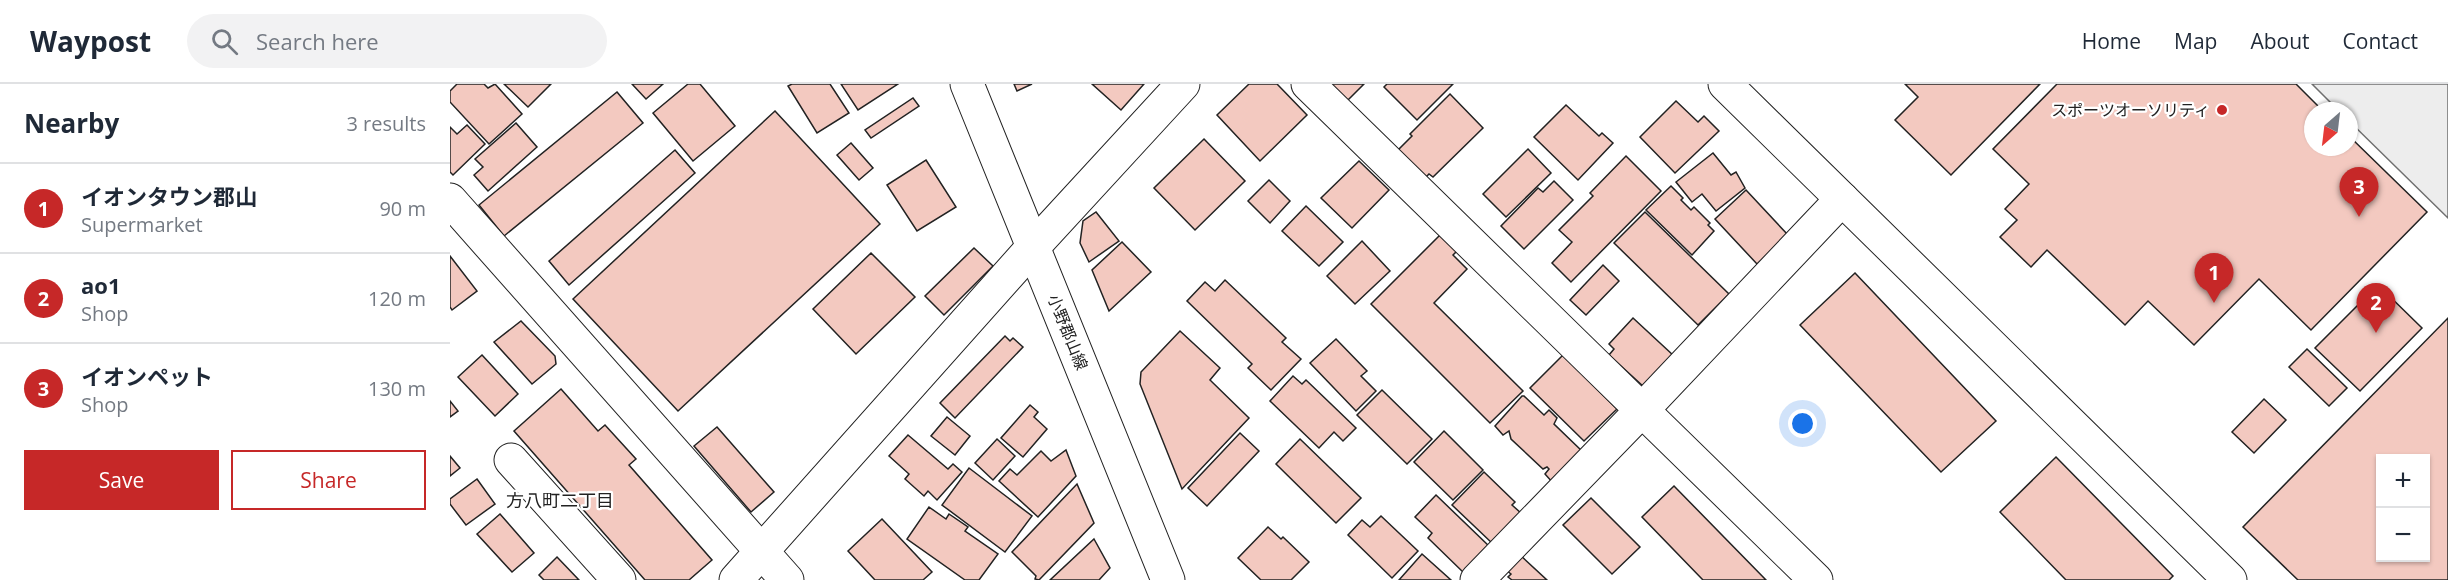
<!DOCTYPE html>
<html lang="en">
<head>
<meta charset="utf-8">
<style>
	:root { --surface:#fff; --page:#f2f2f3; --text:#1f2937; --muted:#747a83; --line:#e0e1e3; --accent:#c62828 }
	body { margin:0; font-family:"Open Sans","Noto Sans JP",sans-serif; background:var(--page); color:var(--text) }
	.controls { position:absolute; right:18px; bottom:18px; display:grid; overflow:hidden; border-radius:0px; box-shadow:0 2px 4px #0004 }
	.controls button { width:54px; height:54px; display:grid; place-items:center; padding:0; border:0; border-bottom:2px solid var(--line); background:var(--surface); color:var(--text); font:30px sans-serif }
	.compass { position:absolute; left:1854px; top:18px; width:54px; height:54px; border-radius:50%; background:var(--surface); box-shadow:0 2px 4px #0004; rotate:208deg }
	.you { position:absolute; left:1353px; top:340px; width:21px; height:21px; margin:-15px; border:4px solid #fff; border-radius:50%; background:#1a73e8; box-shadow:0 0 0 9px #1a73e833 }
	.badge { display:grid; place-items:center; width:39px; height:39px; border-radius:50%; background:var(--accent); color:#fff; font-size:20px; font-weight:700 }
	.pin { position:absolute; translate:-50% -50px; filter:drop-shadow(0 2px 3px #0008) }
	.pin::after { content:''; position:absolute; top:32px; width:21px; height:18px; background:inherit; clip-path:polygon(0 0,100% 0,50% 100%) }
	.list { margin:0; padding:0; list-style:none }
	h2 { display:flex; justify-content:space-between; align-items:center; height:78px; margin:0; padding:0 24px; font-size:26px }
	h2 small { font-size:20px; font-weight:400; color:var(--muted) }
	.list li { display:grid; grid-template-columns:39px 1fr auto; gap:18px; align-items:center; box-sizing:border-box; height:90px; padding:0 24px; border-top:2px solid var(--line) }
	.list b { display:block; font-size:22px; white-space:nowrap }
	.list p { margin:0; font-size:20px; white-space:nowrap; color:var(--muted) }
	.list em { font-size:20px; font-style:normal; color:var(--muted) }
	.actions { display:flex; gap:12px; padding:18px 24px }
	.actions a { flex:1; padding:14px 0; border:2px solid var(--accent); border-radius:0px; text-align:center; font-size:21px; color:var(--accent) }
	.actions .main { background:var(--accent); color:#fff }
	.icon { flex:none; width:33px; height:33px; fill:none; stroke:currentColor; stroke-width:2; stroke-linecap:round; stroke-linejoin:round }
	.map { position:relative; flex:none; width:1998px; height:496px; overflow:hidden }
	header { display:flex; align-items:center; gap:36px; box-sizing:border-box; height:84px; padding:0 30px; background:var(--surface); border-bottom:2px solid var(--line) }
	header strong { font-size:28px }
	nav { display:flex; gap:33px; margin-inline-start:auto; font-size:21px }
	.search { width:420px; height:54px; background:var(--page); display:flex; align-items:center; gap:15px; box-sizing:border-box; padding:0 21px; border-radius:33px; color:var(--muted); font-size:22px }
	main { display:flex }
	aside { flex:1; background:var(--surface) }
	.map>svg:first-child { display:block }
</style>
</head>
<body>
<header>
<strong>Waypost</strong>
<div class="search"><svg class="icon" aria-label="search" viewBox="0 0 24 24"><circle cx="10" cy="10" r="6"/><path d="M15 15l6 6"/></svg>Search here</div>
<nav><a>Home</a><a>Map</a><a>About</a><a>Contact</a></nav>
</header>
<main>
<aside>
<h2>Nearby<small>3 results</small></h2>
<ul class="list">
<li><span class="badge">1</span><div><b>イオンタウン郡山</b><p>Supermarket</p></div><em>90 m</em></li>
<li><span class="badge">2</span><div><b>ao1</b><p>Shop</p></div><em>120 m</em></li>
<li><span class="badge">3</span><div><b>イオンペット</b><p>Shop</p></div><em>130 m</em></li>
</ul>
<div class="actions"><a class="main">Save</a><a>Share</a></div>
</aside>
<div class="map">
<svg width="1998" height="496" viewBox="0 0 1998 496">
	<rect width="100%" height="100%" fill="#fff"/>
	<path fill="#ededed" stroke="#6f6f6f" stroke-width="1.5" d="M 1862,0 L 1998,0 L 1998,134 L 1899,37 L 1899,27 L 1889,27 Z"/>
	<g fill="#f3c9c0" stroke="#222" stroke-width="1.5" fill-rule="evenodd">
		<path d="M 7,0 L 34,0 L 38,4 L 45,0 L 72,30 L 39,60 L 0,18 L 0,7 Z"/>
		<path d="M 54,0 L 101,0 L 78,23 Z"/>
		<path d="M 182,0 L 213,0 L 196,15 Z"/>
		<path d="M 238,0 L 250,0 L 285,42 L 243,77 L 203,29 Z"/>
		<path d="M 342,0 L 380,0 L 399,29 L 367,49 L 338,2 Z"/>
		<path d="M 391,0 L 448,0 L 408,26 Z"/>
		<path d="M 564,0 L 582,0 L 567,7 Z"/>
		<path d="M 642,0 L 694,0 L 671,26 Z"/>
		<path d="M 799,0 L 827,0 L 857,31 L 810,77 L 767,31 Z"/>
		<path d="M 877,0 L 914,0 L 895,19 Z"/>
		<path d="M 937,0 L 1003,0 L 967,36 L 934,3 Z"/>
		<path d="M 1455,0 L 1590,0 L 1501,91 L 1445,36 L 1468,13 Z"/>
		<path d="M 1607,0 L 1846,0 L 1873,27 L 1863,27 L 1863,63 L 1899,63 L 1899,52 L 1977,128 L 1861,246 L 1809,195 L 1744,261 L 1698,217 L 1675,241 L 1597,166 L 1581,183 L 1550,153 L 1567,136 L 1555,125 L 1579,100 L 1543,65 Z"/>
		<path d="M 167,8 L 193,39 L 54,152 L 29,121 Z"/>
		<path d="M 1000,10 L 1033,44 L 983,93 L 979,90 L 974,95 L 947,67 L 962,52 L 960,50 Z"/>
		<path d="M 463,14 L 469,22 L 421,54 L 415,46 Z"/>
		<path d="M 1226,17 L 1248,38 L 1254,32 L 1269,47 L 1225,89 L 1190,53 Z"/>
		<path d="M 1116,21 L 1149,52 L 1152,49 L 1163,59 L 1128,96 L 1084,53 Z"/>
		<path d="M 325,27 L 430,140 L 228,327 L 123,215 Z"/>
		<path d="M 66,39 L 87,63 L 38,107 L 24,91 L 33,83 L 25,75 Z"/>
		<path d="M 17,41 L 35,60 L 3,91 L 0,88 L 0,43 L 7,50 Z"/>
		<path d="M 754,55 L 795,97 L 745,146 L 704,104 Z"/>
		<path d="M 401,59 L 423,84 L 409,96 L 387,71 Z"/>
		<path d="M 1078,65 L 1101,89 L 1056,133 L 1033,110 Z"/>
		<path d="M 225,66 L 245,89 L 119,201 L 99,177 Z"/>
		<path d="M 1263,69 L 1281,91 L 1286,88 L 1295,104 L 1266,127 L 1252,110 L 1242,118 L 1226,98 Z"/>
		<path d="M 1176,72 L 1211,107 L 1121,198 L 1102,179 L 1122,158 L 1109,146 L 1143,112 L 1140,109 Z"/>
		<path d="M 476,76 L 506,123 L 467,147 L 437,101 Z"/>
		<path d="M 909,77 L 939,106 L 902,144 L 871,114 Z"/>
		<path d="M 819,96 L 840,117 L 820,139 L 798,117 Z"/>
		<path d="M 1104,97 L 1123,116 L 1074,165 L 1051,142 L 1088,104 L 1093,108 Z"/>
		<path d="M 1221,102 L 1233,114 L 1231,116 L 1241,126 L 1244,123 L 1260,139 L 1258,141 L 1264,147 L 1242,171 L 1196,126 Z"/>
		<path d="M 1296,106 L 1338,151 L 1307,180 L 1265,135 Z"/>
		<path d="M 856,122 L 893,158 L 869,182 L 832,147 Z"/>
		<path d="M 646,128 L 669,157 L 639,178 L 630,159 L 633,137 Z"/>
		<path d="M 1195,128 L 1279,210 L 1248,241 L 1164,159 Z"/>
		<path d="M 992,149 L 1009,165 L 1003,171 L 1017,185 L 984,219 L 1073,307 L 1040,339 L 921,220 Z"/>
		<path d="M 912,157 L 940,187 L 905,220 L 877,192 Z"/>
		<path d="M 672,158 L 701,188 L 659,227 L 642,186 Z"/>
		<path d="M 524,164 L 543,182 L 494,231 L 475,212 Z"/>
		<path d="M 421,169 L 465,213 L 406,270 L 363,225 Z"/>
		<path d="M 0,172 L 27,207 L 2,226 L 0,223 Z"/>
		<path d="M 1153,181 L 1169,197 L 1136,231 L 1120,216 Z"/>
		<path d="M 1405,189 L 1546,337 L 1491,388 L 1350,241 Z"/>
		<path d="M 775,196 L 836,254 L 832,258 L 851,275 L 821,306 L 798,284 L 802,280 L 737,217 L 755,198 L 765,207 Z"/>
		<path d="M 1928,201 L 1972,244 L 1910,307 L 1865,264 Z"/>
		<path d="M 1183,234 L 1224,272 L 1194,303 L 1159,271 L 1164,265 L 1159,260 Z"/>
		<path d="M 1998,234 L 1998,496 L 1848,496 L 1793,443 ZM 1930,374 L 1976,374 L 1976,474 L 1930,474 Z"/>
		<path d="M 71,237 L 105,272 L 106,280 L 82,300 L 44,258 Z"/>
		<path d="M 730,247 L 770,284 L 760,296 L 799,334 L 732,405 L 690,300 L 691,288 Z"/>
		<path d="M 555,252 L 560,257 L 563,254 L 573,263 L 505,334 L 490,319 Z"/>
		<path d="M 886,255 L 917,287 L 911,292 L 926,307 L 906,327 L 860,279 Z"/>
		<path d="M 1857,265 L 1897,304 L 1879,322 L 1839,283 Z"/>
		<path d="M 32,271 L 68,310 L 45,332 L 8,293 Z"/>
		<path d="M 1113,271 L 1167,325 L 1134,357 L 1080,304 Z"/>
		<path d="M 843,292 L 852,300 L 856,296 L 906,344 L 893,357 L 884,348 L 869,364 L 820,317 Z"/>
		<path d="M 111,305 L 148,347 L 155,341 L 186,375 L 179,381 L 262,476 L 239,496 L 195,496 L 64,347 Z"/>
		<path d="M 932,306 L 982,355 L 957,380 L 907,331 Z"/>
		<path d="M 1072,312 L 1074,312 L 1094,331 L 1099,326 L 1107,334 L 1104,340 L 1134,369 L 1103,399 L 1095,390 L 1099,385 L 1097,383 L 1093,385 L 1061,355 L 1059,347 L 1053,351 L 1045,342 Z"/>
		<path d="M 1814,315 L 1836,336 L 1804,369 L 1782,348 Z"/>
		<path d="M 0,317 L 8,327 L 0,333 Z"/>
		<path d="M 580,321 L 588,328 L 584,333 L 597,345 L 573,373 L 551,354 Z"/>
		<path d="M 497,333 L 520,352 L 505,371 L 481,352 Z"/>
		<path d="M 267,343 L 324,408 L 301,428 L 244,362 Z"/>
		<path d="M 994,347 L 1033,386 L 1003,416 L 964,378 Z"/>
		<path d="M 790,349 L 809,367 L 757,422 L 738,404 Z"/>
		<path d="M 458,351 L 498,385 L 503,380 L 512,388 L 487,416 L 478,407 L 474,412 L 455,395 L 459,390 L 439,372 Z"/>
		<path d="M 547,355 L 565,372 L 543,396 L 525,379 Z"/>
		<path d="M 850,355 L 911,414 L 886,439 L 826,380 Z"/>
		<path d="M 616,366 L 626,392 L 588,433 L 549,397 L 560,385 L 567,391 L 591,367 L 601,377 Z"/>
		<path d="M 0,372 L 10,384 L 0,392 Z"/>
		<path d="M 1606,373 L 1723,492 L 1719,496 L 1616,496 L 1550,428 Z"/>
		<path d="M 519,384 L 582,432 L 555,468 L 492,421 Z"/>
		<path d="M 1034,388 L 1065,418 L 1062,421 L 1072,430 L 1043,460 L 1002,421 Z"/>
		<path d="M 27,395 L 45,420 L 16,441 L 0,420 L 0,415 Z"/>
		<path d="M 627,400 L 644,439 L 589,496 L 585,495 L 586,492 L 562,468 Z"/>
		<path d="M 1224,402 L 1316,496 L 1253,496 L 1192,433 Z"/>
		<path d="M 986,411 L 1040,463 L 1015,490 L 978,454 L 982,449 L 965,433 Z"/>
		<path d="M 1141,414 L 1190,463 L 1162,490 L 1113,441 Z"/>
		<path d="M 479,423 L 496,435 L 499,430 L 518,443 L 515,447 L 548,470 L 529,496 L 515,496 L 457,455 Z"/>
		<path d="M 50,430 L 84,469 L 62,488 L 27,450 Z"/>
		<path d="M 931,432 L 968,467 L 942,494 L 898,451 L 912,436 L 920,443 Z"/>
		<path d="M 432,435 L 482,488 L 473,496 L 425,496 L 398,467 Z"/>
		<path d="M 818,443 L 831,455 L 833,453 L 859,478 L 841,496 L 811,496 L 788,474 Z"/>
		<path d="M 644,455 L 660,484 L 649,496 L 600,496 Z"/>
		<path d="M 972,470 L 1001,496 L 949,496 Z"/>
		<path d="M 1070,471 L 1097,496 L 1062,496 L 1058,493 L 1061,490 L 1056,486 Z"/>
		<path d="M 107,473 L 129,496 L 94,496 L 89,491 Z"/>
	</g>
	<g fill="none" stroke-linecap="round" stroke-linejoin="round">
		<g stroke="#222" stroke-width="35">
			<g id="minor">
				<path d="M 858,0 L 1366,496"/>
				<path d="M 1275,0 L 1780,496"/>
				<path d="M 0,116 L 337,496"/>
				<path d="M 61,376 L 169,496"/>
				<path d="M 286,496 L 583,163 L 733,0"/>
				<path d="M 1027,496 L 1192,326 L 1392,115"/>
			</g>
		</g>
		<g stroke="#222" stroke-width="35">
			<path id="major" d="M 517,0 L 718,496"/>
		</g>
		<use href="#minor" stroke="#fff" stroke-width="33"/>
		<use href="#major" stroke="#fff" stroke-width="33"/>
	</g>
	<circle fill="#c62828" stroke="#fff" stroke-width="2" cx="1772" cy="26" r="6"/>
	<g text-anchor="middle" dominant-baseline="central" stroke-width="4.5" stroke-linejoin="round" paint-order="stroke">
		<g font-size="16" fill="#222" stroke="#fff" text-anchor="end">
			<text x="1760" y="26">スポーツオーソリティ</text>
		</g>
		<g font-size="16" fill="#222" stroke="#fff">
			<text transform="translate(618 248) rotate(68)">小野郡山線</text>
		</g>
		<g font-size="18" fill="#222" stroke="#fff">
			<text x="110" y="416">方八町二丁目</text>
		</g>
	</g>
</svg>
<div class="controls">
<button>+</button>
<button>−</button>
</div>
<svg class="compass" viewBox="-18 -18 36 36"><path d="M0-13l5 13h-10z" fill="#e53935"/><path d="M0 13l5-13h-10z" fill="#747a83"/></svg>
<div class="you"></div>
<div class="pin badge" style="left:1764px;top:219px">1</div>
<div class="pin badge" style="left:1926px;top:249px">2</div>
<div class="pin badge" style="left:1909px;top:133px">3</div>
</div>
</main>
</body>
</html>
